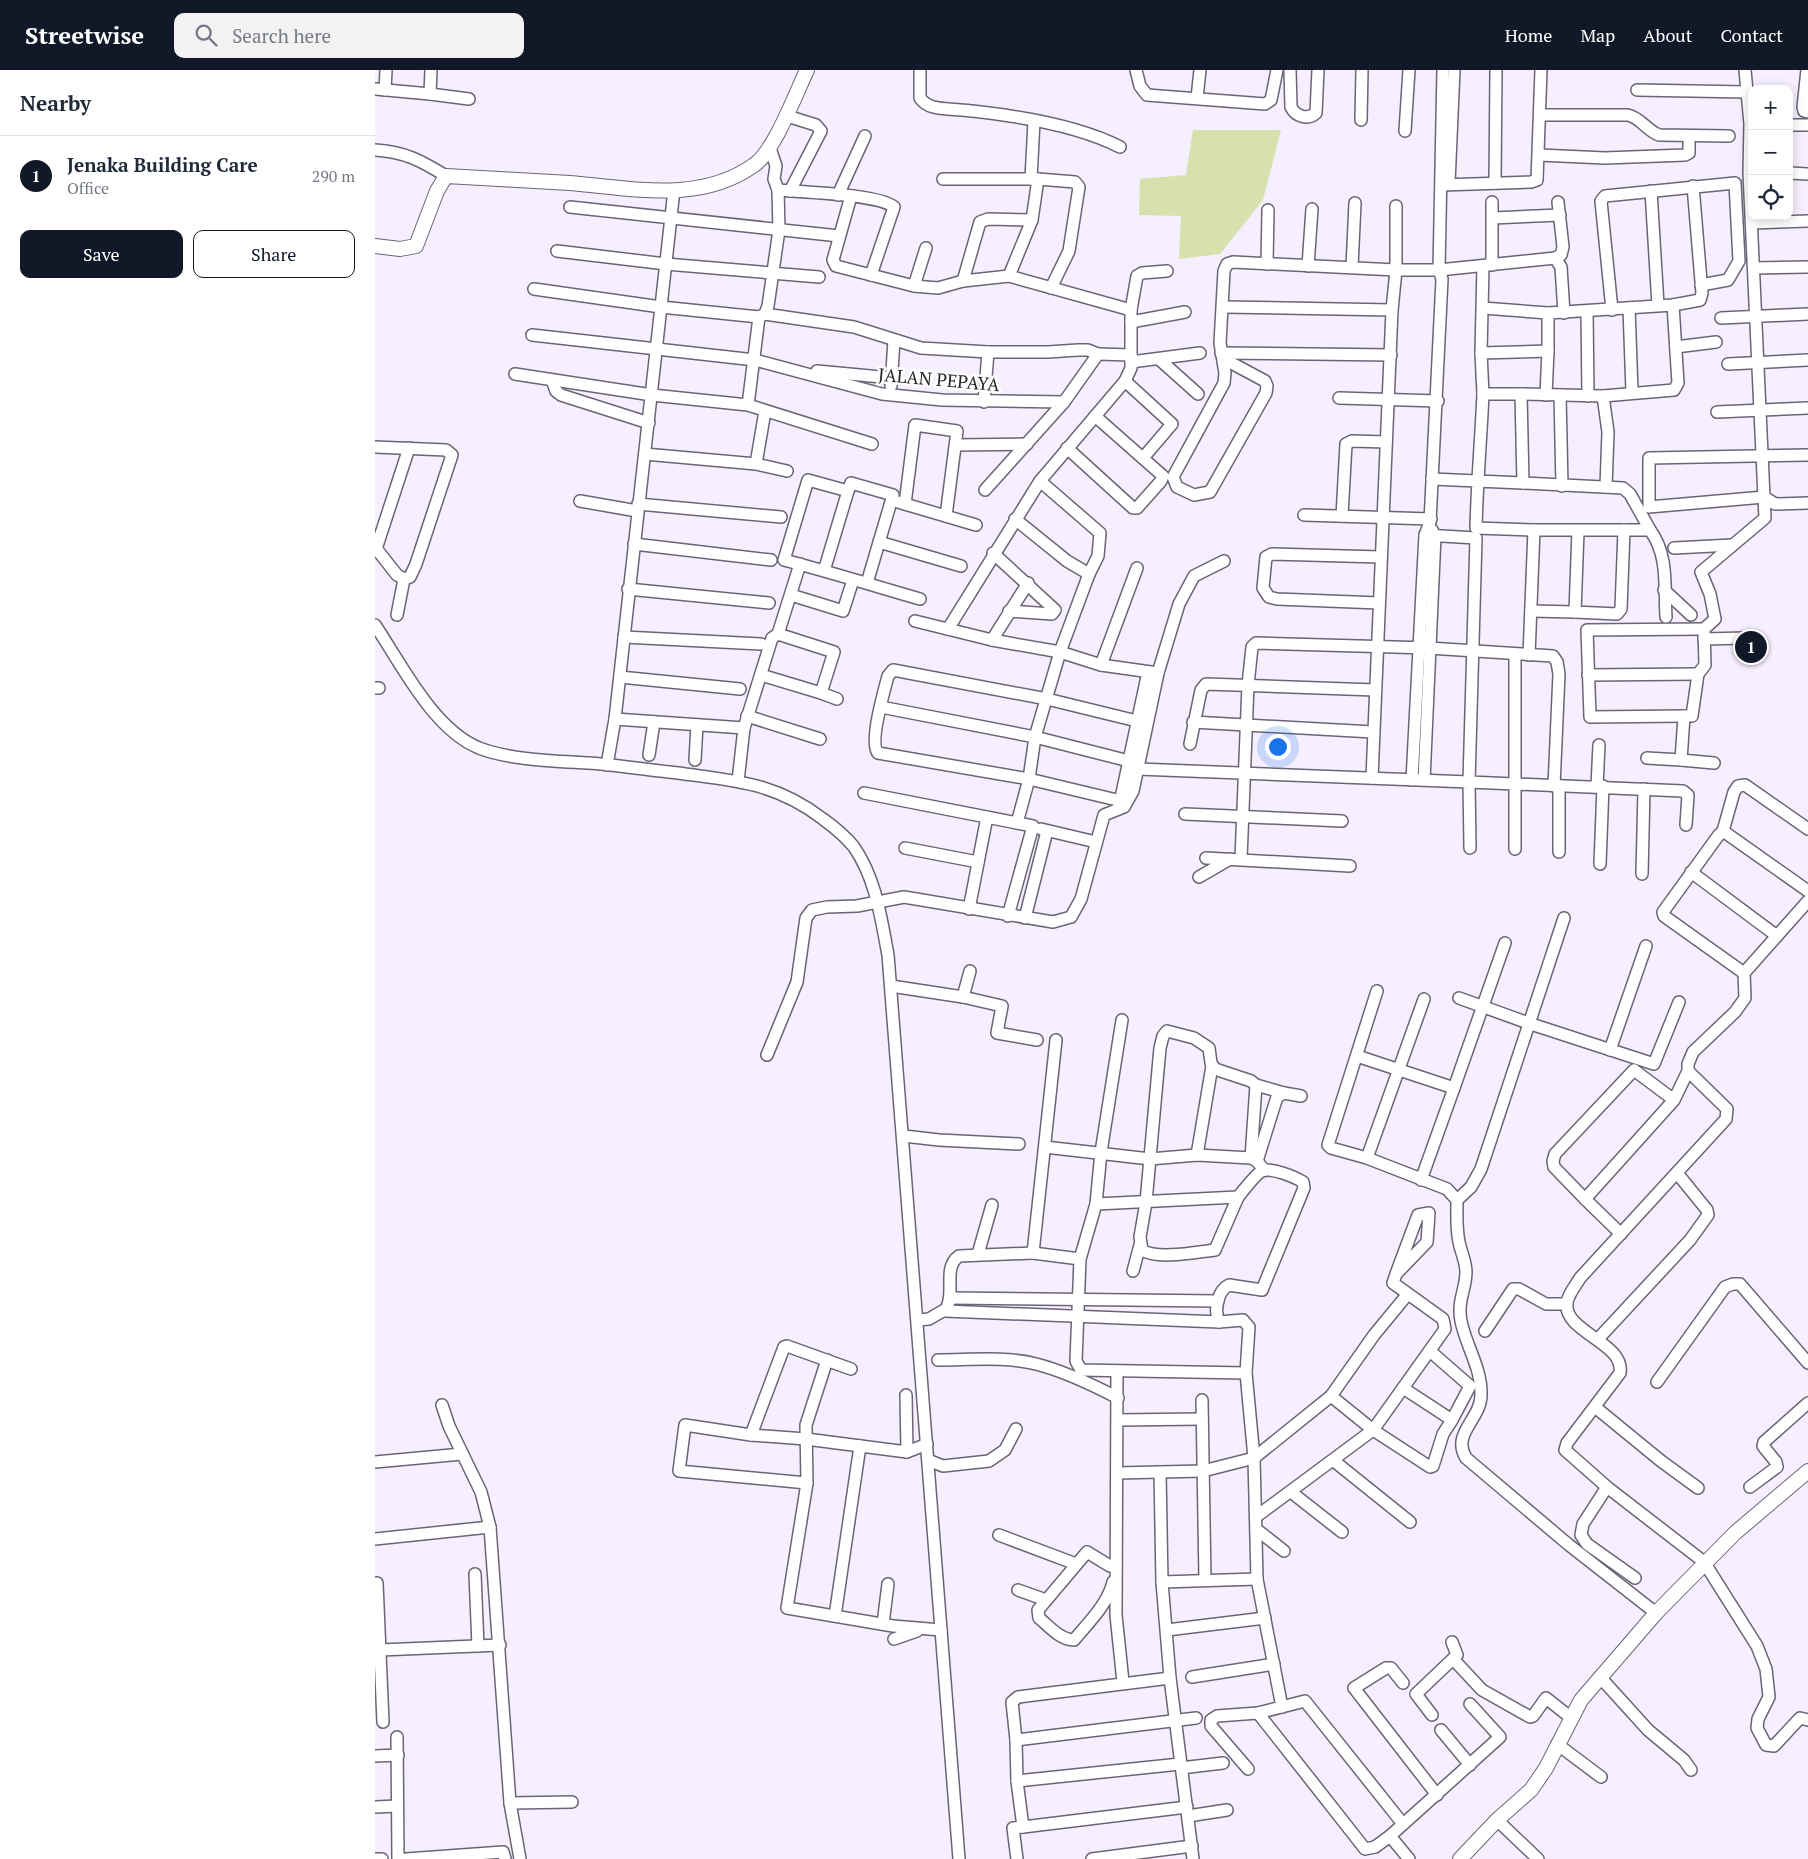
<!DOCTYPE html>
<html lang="en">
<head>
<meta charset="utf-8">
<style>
	:root { --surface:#fff; --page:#f2f2f3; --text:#1f2937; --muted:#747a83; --line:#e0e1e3; --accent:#111827 }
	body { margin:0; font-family:"PT Serif",serif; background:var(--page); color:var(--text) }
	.controls { position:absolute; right:15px; top:15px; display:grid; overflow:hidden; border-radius:10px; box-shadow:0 2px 12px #0003 }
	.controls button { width:45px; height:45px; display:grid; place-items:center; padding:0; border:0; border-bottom:1px solid var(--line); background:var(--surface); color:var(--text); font:25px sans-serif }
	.you { position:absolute; left:902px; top:676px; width:18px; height:18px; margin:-12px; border:4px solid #fff; border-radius:50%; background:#1a73e8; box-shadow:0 0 0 8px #1a73e833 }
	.badge { display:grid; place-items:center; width:32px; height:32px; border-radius:50%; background:var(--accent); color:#fff; font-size:16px; font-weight:700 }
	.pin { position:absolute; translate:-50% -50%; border:2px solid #fff; box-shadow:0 1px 5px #0006 }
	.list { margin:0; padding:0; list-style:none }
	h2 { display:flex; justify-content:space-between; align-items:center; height:65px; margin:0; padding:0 20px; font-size:21px }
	h2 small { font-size:16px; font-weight:400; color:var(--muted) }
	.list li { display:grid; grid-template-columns:32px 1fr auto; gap:15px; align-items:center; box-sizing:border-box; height:80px; padding:0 20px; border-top:1px solid var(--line) }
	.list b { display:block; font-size:19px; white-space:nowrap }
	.list p { margin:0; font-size:16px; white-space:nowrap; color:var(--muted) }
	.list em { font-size:16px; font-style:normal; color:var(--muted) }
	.actions { display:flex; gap:10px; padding:15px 20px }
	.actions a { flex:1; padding:11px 0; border:1px solid var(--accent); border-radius:10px; text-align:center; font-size:18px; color:var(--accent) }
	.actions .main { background:var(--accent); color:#fff }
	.icon { flex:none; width:28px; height:28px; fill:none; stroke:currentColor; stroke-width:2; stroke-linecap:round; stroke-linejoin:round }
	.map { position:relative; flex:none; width:1433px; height:1789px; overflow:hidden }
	header { display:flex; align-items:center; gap:30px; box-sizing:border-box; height:70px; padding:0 25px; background:var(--accent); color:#fff }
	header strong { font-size:24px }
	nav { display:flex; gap:28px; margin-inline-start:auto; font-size:18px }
	.search { width:350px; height:45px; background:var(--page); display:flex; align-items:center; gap:12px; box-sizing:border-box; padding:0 18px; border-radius:10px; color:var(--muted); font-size:19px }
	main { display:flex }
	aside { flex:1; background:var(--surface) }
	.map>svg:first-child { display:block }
</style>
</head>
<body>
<header>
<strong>Streetwise</strong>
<div class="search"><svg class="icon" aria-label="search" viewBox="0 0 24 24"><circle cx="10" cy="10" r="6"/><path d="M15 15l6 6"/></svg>Search here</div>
<nav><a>Home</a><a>Map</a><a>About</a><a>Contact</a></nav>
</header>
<main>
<aside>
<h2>Nearby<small></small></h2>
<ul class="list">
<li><span class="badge">1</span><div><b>Jenaka Building Care</b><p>Office</p></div><em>290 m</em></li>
</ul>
<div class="actions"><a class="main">Save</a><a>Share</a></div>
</aside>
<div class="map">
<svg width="1433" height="1789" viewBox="0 0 1433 1789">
	<rect width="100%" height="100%" fill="#f5efff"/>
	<path fill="#d6e1ad" d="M 818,60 L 906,60 L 888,130 L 845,184 L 804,189 L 806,146 L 764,145 L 765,109 L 811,105 Z"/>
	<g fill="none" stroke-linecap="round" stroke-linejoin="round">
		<g stroke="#6b6475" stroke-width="14">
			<g id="minor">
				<path d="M 545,0 L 545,28 C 554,41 572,38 587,40 C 638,45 700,54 745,77"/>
				<path d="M 761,0 L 765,16 L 772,25 L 890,34 L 896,30 L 902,0"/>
				<path d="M 915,0 L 916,37 C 921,47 933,50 941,43 L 943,0"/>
				<path d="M 1370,0 L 1375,54 L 1374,103 L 1389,427 L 1400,434 L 1433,433"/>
				<path d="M 1432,0 L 1428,37 L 1429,41 L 1433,42"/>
				<path d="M 0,19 L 55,24 L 56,0"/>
				<path d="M 10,20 L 11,0"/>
				<path d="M 1262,20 L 1371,22"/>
				<path d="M 55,24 L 94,29"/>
				<path d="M 822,28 L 825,0"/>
				<path d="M 1165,45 L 1253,45 C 1266,48 1271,60 1284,65 L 1354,66"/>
				<path d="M 412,46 L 441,55 L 446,61 L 415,121"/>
				<path d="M 986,50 L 987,0"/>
				<path d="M 1414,55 L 1433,55"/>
				<path d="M 1030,61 L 1034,0"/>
				<path d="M 395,78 L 401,96 L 399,109 L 403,120"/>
				<path d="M 0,80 C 30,82 45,90 71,106"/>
				<path d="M 1164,85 L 1230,88 L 1310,85 L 1314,83 L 1314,66"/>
				<path d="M 1414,103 L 1433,104"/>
				<path d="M 568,109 L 663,109 L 657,150 L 634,206"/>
				<path d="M 656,109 L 659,51"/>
				<path d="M 663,109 L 700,112 L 704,117 L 694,181 L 676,218"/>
				<path d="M 1074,113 L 1079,0"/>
				<path d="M 1120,113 L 1121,0"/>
				<path d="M 1067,115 L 1156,112 L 1162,110 L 1166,0"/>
				<path d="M 1276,121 L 1283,235"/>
				<path d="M 463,125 L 490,66"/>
				<path d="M 476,126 L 458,190 L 461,196 L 539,216 L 563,218 L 588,211 L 634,206 L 756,240 L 756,298 L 750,311 L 665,411 L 573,559"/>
				<path d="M 1117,132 L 1117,195"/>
				<path d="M 195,137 L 464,166"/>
				<path d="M 1118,148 L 1185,145"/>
				<path d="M 1377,153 L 1433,151"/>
				<path d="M 182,181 L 291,194 L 444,207"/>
				<path d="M 1180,188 L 1186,197 L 1189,243"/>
				<path d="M 892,194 L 893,140"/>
				<path d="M 933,196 L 937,139"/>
				<path d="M 977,197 L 980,133"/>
				<path d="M 1379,198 L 1433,197"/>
				<path d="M 588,211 L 605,152 L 613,149 L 657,150"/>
				<path d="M 539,216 L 551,178"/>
				<path d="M 159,219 L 286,237 L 384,247"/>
				<path d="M 849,237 L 1017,240"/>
				<path d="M 1108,238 L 1173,243"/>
				<path d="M 1254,238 L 1257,322"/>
				<path d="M 756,240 L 762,206 L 767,203 L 792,201"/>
				<path d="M 1237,240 L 1226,131 L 1230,126 L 1360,113 L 1364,191 L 1353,210 L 1326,215"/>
				<path d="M 1212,242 L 1213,326"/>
				<path d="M 390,244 L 479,257 L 546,278 L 613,282 L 673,282 L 703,280 L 713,280 L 723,284 L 689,332 L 610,420"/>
				<path d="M 1346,248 L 1433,244"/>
				<path d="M 756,252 L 810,242"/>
				<path d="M 157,265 L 380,290 L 507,324 L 567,330 L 689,332"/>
				<path d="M 1301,277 L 1341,272"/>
				<path d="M 846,283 L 1016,285"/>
				<path d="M 1106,283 L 1108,196"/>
				<path d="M 723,284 L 756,285"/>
				<path d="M 849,289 L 890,311 L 892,316 L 891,323 L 835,422 L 819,425 L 802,417 L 798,407 L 849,313 L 850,303 L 845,273 L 849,201 L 852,194 L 858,192 L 1021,200 L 1064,200 L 1180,188 L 1186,185 L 1188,177 L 1183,132"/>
				<path d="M 785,290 L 823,324"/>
				<path d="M 756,292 L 825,283"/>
				<path d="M 1353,294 L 1433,290"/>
				<path d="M 442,301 L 517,308"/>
				<path d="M 140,304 L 277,325 L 373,335 L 384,247 L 390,244 L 393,236 L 404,160 L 403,120 C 426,122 504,124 519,137 L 496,205"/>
				<path d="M 177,310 L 181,321 L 186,325 L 274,353"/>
				<path d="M 750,311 L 797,354 L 768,388"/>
				<path d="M 516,316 L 519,270"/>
				<path d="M 1108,324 L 1106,283 L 1173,281 L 1173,243 L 1298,235 L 1325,230 L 1327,223 L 1318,116"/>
				<path d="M 1146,324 L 1228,326 L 1299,320 L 1303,313 L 1298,235"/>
				<path d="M 1171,325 L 1173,281"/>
				<path d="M 1185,325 L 1187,416"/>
				<path d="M 1228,326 L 1233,362 L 1231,417"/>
				<path d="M 964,328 L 1063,331"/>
				<path d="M 609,332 L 613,282"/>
				<path d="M 373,335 L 497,374"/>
				<path d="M 1342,342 L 1433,338"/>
				<path d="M 581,375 L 652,374"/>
				<path d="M 0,377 L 71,380 L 77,385 L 41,494 L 35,507 L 29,509 L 22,505 L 0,477"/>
				<path d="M 692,378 L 758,438 L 762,438 L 786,411 L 788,406 L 720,346"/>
				<path d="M 270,384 L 381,394 L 412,401"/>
				<path d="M 381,394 L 390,341"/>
				<path d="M 1057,409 L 1148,413 L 1146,324 L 1108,324 C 1106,368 1102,413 1101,458 L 1159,460"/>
				<path d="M 1148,413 L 1248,418 L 1255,424 L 1275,460"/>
				<path d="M 473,421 L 476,413 L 518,425 L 492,513"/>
				<path d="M 205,431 L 262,441"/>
				<path d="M 523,432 L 601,455"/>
				<path d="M 263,434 L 406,447"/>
				<path d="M 530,434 L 540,355 L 582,361 L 571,446"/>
				<path d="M 929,445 L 1056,449"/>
				<path d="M 967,446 L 971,374 L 977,371 L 1011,372"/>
				<path d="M 640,449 L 692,491 L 714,504 L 723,486 L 725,463 L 665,411"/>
				<path d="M 1203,461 L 1200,542 L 1242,544 L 1246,539 L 1249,460"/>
				<path d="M 1050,465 L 1101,468 L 1094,712 L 1308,721 L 1313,725 L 1311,755"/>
				<path d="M 504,472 L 586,496"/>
				<path d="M 259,474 L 396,490"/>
				<path d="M 1299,478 L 1357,475"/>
				<path d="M 1,479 L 34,378"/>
				<path d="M 618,483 L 680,540 L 677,544 L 634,541"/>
				<path d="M 449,501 L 473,421 L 433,410 L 409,490 C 455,502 500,516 545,529"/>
				<path d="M 253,519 L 394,533"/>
				<path d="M 1289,520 L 1316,545"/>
				<path d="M 416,525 L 468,541 L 478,510"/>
				<path d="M 1004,533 L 902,529 L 894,527 L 888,518 L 891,487 L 897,484 L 1006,487"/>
				<path d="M 1156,541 L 1200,542"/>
				<path d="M 22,545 L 29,509"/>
				<path d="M 540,551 L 617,570 L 685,582 L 726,595 L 783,603"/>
				<path d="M 0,555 C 27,595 58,659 104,678 C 135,690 180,691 213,693 C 243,695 273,700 303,703 C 360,711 400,712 448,749 C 459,757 471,767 479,777 C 501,809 506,848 513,885 L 584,1789"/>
				<path d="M 249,567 L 386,574"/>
				<path d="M 1329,569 L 1371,568"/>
				<path d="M 617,570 L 653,513"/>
				<path d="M 1154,585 L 1159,460 L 1275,460 C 1294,486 1289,516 1291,547"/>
				<path d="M 726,595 L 762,498"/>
				<path d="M 386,605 L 446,623 L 459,582 L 403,564"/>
				<path d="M 1213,605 L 1323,604"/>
				<path d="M 245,607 L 365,619"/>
				<path d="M 0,618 L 4,618"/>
				<path d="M 446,623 L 462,629"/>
				<path d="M 506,637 L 660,667 L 754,691"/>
				<path d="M 372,646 L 445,669"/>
				<path d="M 1309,646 L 1215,647 L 1212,560 L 1329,559"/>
				<path d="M 240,649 L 369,658 L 363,711"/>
				<path d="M 818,652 L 998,662"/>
				<path d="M 369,658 L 397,568 L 403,564 L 425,494"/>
				<path d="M 815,674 L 826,620 L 831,614 L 1000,620"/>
				<path d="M 274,685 L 279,652"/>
				<path d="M 1272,688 L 1306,690 L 1309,646 L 1317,646 L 1323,604 L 1330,595 L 1329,559 L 1340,549 L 1335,524 L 1326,502 L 1390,448 L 1389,427 L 1274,437 L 1274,388 L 1433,385"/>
				<path d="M 320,690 L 322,655"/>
				<path d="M 1306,690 L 1339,693"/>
				<path d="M 232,695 L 240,649 L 299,120"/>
				<path d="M 763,699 L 1094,712 L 1095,778"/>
				<path d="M 997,708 L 1017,240 L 1021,200 L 1021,136"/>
				<path d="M 1037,710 L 1050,465 L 1055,452 L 1067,209 L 1064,200 L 1068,0"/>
				<path d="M 1049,710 L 1060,466 L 1057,460"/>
				<path d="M 1222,716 L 1224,675"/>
				<path d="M 489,723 L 642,753"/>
				<path d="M 746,731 L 654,709 L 503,683 C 494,673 509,621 513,606 L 518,600 L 672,629 L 762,651"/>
				<path d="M 744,737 L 773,602"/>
				<path d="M 810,744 L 967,751"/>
				<path d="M 666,759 L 721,772"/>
				<path d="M 1348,761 L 1359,722 L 1363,716 L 1370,715 L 1433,759"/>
				<path d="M 530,778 L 603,792"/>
				<path d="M 1140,779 L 1140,585"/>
				<path d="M 1184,782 L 1184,716"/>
				<path d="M 831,788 L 975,796"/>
				<path d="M 866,789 L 873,615 L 877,577 L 881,573 L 1054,578 L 1178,586 L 1182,592 L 1184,604 L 1179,716"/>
				<path d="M 1225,794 L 1228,716"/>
				<path d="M 1316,802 L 1402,866"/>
				<path d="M 1267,804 L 1269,719"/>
				<path d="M 824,807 L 855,789"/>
				<path d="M 594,839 L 612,747"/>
				<path d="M 633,846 L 658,756 L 642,753 L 654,709 L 660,667 L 685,582 L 714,504"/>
				<path d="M 650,848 L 672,761"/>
				<path d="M 1369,903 L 1289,846 L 1288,842 L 1343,766 L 1348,761 L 1433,821"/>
				<path d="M 516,916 L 588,927 L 595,901"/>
				<path d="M 1002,921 L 953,1075 L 956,1078 L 992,1088 L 1072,1119 L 1082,1130 C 1082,1144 1081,1158 1084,1172 C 1086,1182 1091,1192 1091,1202 C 1091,1219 1082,1231 1086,1251 C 1091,1276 1107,1299 1106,1325 C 1106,1349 1076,1364 1091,1388 L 1194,1475 L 1281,1543"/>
				<path d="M 588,927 L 627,936 L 622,963 L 662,970"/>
				<path d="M 1084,928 L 1156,954 L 1279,994 L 1304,932"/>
				<path d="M 681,970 L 658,1183 L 705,1189 L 701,1291 L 706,1300 L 871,1303"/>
				<path d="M 1235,980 L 1271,876"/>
				<path d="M 392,985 L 422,912 L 431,848 L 437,840 L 452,837 L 482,836 L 529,827 L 678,852 L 696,847 L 706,829 L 729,745 L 749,737 L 758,721 L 783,603 L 804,534 L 819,506 L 849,491"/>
				<path d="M 982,986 L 1079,1018 L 1046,1110"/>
				<path d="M 1313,1001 L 1352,1039 L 1351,1049 L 1205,1208 C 1201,1215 1194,1223 1192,1232 C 1187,1262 1250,1272 1245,1303 L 1192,1373 L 1190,1380 L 1232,1417 L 1329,1492 L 1382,1576 L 1391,1599 L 1394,1627 L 1383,1649 L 1382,1658 L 1391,1675 L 1399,1676 L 1425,1648 L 1433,1650"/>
				<path d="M 881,1015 L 909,1023"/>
				<path d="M 1079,1018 L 1130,873"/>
				<path d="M 1299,1030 L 1259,1000 L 1180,1084 L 1178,1091 L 1179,1097 L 1210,1129 L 1299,1030 L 1313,1001 L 1313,994 L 1318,982 L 1360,942 L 1370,928 L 1369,903 L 1433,831"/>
				<path d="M 529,1066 L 564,1070 L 644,1074"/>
				<path d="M 670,1077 L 775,1089 L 822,1085 L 876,1088 L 882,1091 L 889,1100"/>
				<path d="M 822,1085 L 837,996"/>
				<path d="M 992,1088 L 1049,929"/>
				<path d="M 882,1091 L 902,1027 L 909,1023 L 926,1026"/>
				<path d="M 863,1127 L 840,1180 C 822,1182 782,1190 767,1180 L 765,1167 L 771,1132 L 785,978 L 788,966 L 792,961 L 819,968 L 834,978 L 836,993 L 840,999 L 876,1011 L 881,1015 L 876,1088"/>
				<path d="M 1210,1129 L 1246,1164"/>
				<path d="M 1082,1130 L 1096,1117 L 1106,1099 L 1189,848"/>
				<path d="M 721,1134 L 863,1127 C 867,1122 882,1103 887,1101 C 896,1097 920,1107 928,1112 L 929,1118 L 887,1220 L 854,1215 C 842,1221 839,1241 844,1252"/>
				<path d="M 603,1184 L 617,1135"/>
				<path d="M 705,1189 L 721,1134 L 726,1082 L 747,950"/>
				<path d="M 758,1201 L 765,1175"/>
				<path d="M 575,1228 L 843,1231"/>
				<path d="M 570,1241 L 844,1252 L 868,1250 L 874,1257 L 871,1303 L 879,1388 L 882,1509 L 907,1637"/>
				<path d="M 543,1250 L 554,1249 L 571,1239 C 581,1223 567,1198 584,1186 L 658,1183"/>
				<path d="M 1110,1261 L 1138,1219 L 1144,1219 L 1171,1234 L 1192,1234"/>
				<path d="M 1223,1269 L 1315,1170 L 1333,1145 L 1332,1140 L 1302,1103"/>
				<path d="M 452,1290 L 431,1355 L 432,1413 L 412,1538 L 518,1556 L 566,1560"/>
				<path d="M 563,1290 C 595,1290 630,1286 661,1294 C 689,1301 718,1315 743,1328"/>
				<path d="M 742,1301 L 741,1545 L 748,1612"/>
				<path d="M 1282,1312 L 1350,1217 L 1358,1214 L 1365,1214 L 1433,1293"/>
				<path d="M 1028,1318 L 1077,1350 L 1095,1316 L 1055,1281"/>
				<path d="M 531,1325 L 532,1382"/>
				<path d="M 956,1326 L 998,1360 L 1055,1397 L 1058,1396 L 1068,1364 L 1077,1350"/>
				<path d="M 827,1330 L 830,1510"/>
				<path d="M 67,1335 L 74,1356 L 106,1422 L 115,1457 L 135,1733 L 145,1789"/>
				<path d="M 1220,1337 L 1286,1391 L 1323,1418"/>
				<path d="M 743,1350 L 827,1349"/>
				<path d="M 376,1365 L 409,1277 L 412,1276 L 476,1299"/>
				<path d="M 553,1390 L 568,1396 L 614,1391 L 630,1380 L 641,1359"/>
				<path d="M 959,1391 L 1035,1452"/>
				<path d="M 0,1392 L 87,1384"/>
				<path d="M 785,1402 L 787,1512 L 795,1608 L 818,1789"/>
				<path d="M 742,1403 L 828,1401 L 879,1388 L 956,1326 L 999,1265 L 1032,1225"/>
				<path d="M 432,1413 L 304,1401 L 310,1355 L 376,1365 L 431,1369 L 532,1382 L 552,1374"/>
				<path d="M 1232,1417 L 1208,1454 L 1206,1465 L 1212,1474 L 1260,1508"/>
				<path d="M 1375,1417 L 1402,1397 L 1401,1392 L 1388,1376 L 1389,1372 L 1433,1333"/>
				<path d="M 916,1422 L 967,1462"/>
				<path d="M 882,1446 L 998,1360 L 1070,1259 L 1068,1249 L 1018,1213 L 1021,1204 L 1043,1145 L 1054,1143 L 1052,1172 L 1021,1204"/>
				<path d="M 881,1459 L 909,1481"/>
				<path d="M 624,1465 L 701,1494"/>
				<path d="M 0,1469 L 115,1457"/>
				<path d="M 100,1504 L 103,1576"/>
				<path d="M 738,1512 C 733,1534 713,1553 699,1570 C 685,1570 674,1556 664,1548 L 663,1540 L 712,1482 L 735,1496 L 741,1496"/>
				<path d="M 787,1512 L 882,1509"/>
				<path d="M 2,1513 L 8,1652"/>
				<path d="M 643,1520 L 671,1530"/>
				<path d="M 460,1546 L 485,1376"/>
				<path d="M 508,1554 L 513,1514"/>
				<path d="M 792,1560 L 890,1548"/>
				<path d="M 519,1569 L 542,1561"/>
				<path d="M 5,1580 L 125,1575"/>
				<path d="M 1079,1590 L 1107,1620 L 1155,1647 L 1158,1646 L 1171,1628 L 1195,1647"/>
				<path d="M 817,1607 L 899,1594"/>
				<path d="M 1225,1607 L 1273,1660 L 1309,1690 L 1316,1700"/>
				<path d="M 795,1608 L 643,1627 L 637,1632 L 641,1670 L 821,1648"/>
				<path d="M 1028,1613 L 1016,1598 L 1011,1598 L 979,1618 L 1062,1725"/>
				<path d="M 1057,1645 L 1041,1624 L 1082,1585 L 1077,1572"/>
				<path d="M 1066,1660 L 1095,1695"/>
				<path d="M 22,1667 L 23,1789"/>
				<path d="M 641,1670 L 642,1711 L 648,1757 L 638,1758 L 642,1789"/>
				<path d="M 1182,1674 L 1226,1707"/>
				<path d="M 0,1686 L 23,1685"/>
				<path d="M 806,1698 L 848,1693"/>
				<path d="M 873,1699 L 836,1656 L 836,1650 L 842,1646 L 883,1643"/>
				<path d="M 642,1711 L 805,1694"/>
				<path d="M 135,1733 L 197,1732"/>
				<path d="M 0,1737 L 22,1736"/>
				<path d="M 813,1746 L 852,1740"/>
				<path d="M 1122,1750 L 1163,1789"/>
				<path d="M 648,1757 L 812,1737"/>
				<path d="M 1015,1766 L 1000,1777 L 990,1779 L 883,1643 L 930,1631 L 1028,1754"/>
				<path d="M 0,1789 L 7,1789"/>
				<path d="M 31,1789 L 128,1782 L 130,1789"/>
				<path d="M 717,1789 L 817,1776"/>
				<path d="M 1034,1789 L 1015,1766 L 1125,1667 L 1095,1634"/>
			</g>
		</g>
		<g stroke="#6b6475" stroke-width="16">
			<g id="tertiary">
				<path d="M 0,176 L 25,179 L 41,176 L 62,121 L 71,106 C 112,108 154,111 195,113 C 256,118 325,134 379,95 C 399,82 421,23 432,0"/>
				<path d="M 1085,1789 L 1122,1750 L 1156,1720 L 1171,1698 L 1206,1630 L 1281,1543 L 1360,1463 L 1433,1401"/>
			</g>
		</g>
		<use href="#minor" stroke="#fff" stroke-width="11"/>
		<use href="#tertiary" stroke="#fff" stroke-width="14"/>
	</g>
	<g text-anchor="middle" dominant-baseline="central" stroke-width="5" stroke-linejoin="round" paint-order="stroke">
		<g font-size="18" fill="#26232a" stroke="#fff">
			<text transform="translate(564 309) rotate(5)">JALAN PEPAYA</text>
		</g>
	</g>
</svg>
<div class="controls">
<button>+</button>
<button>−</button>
<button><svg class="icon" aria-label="locate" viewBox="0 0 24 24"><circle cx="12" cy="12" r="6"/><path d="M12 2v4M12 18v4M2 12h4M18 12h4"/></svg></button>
</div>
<div class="you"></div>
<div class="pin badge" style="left:1376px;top:577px">1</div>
</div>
</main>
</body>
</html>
